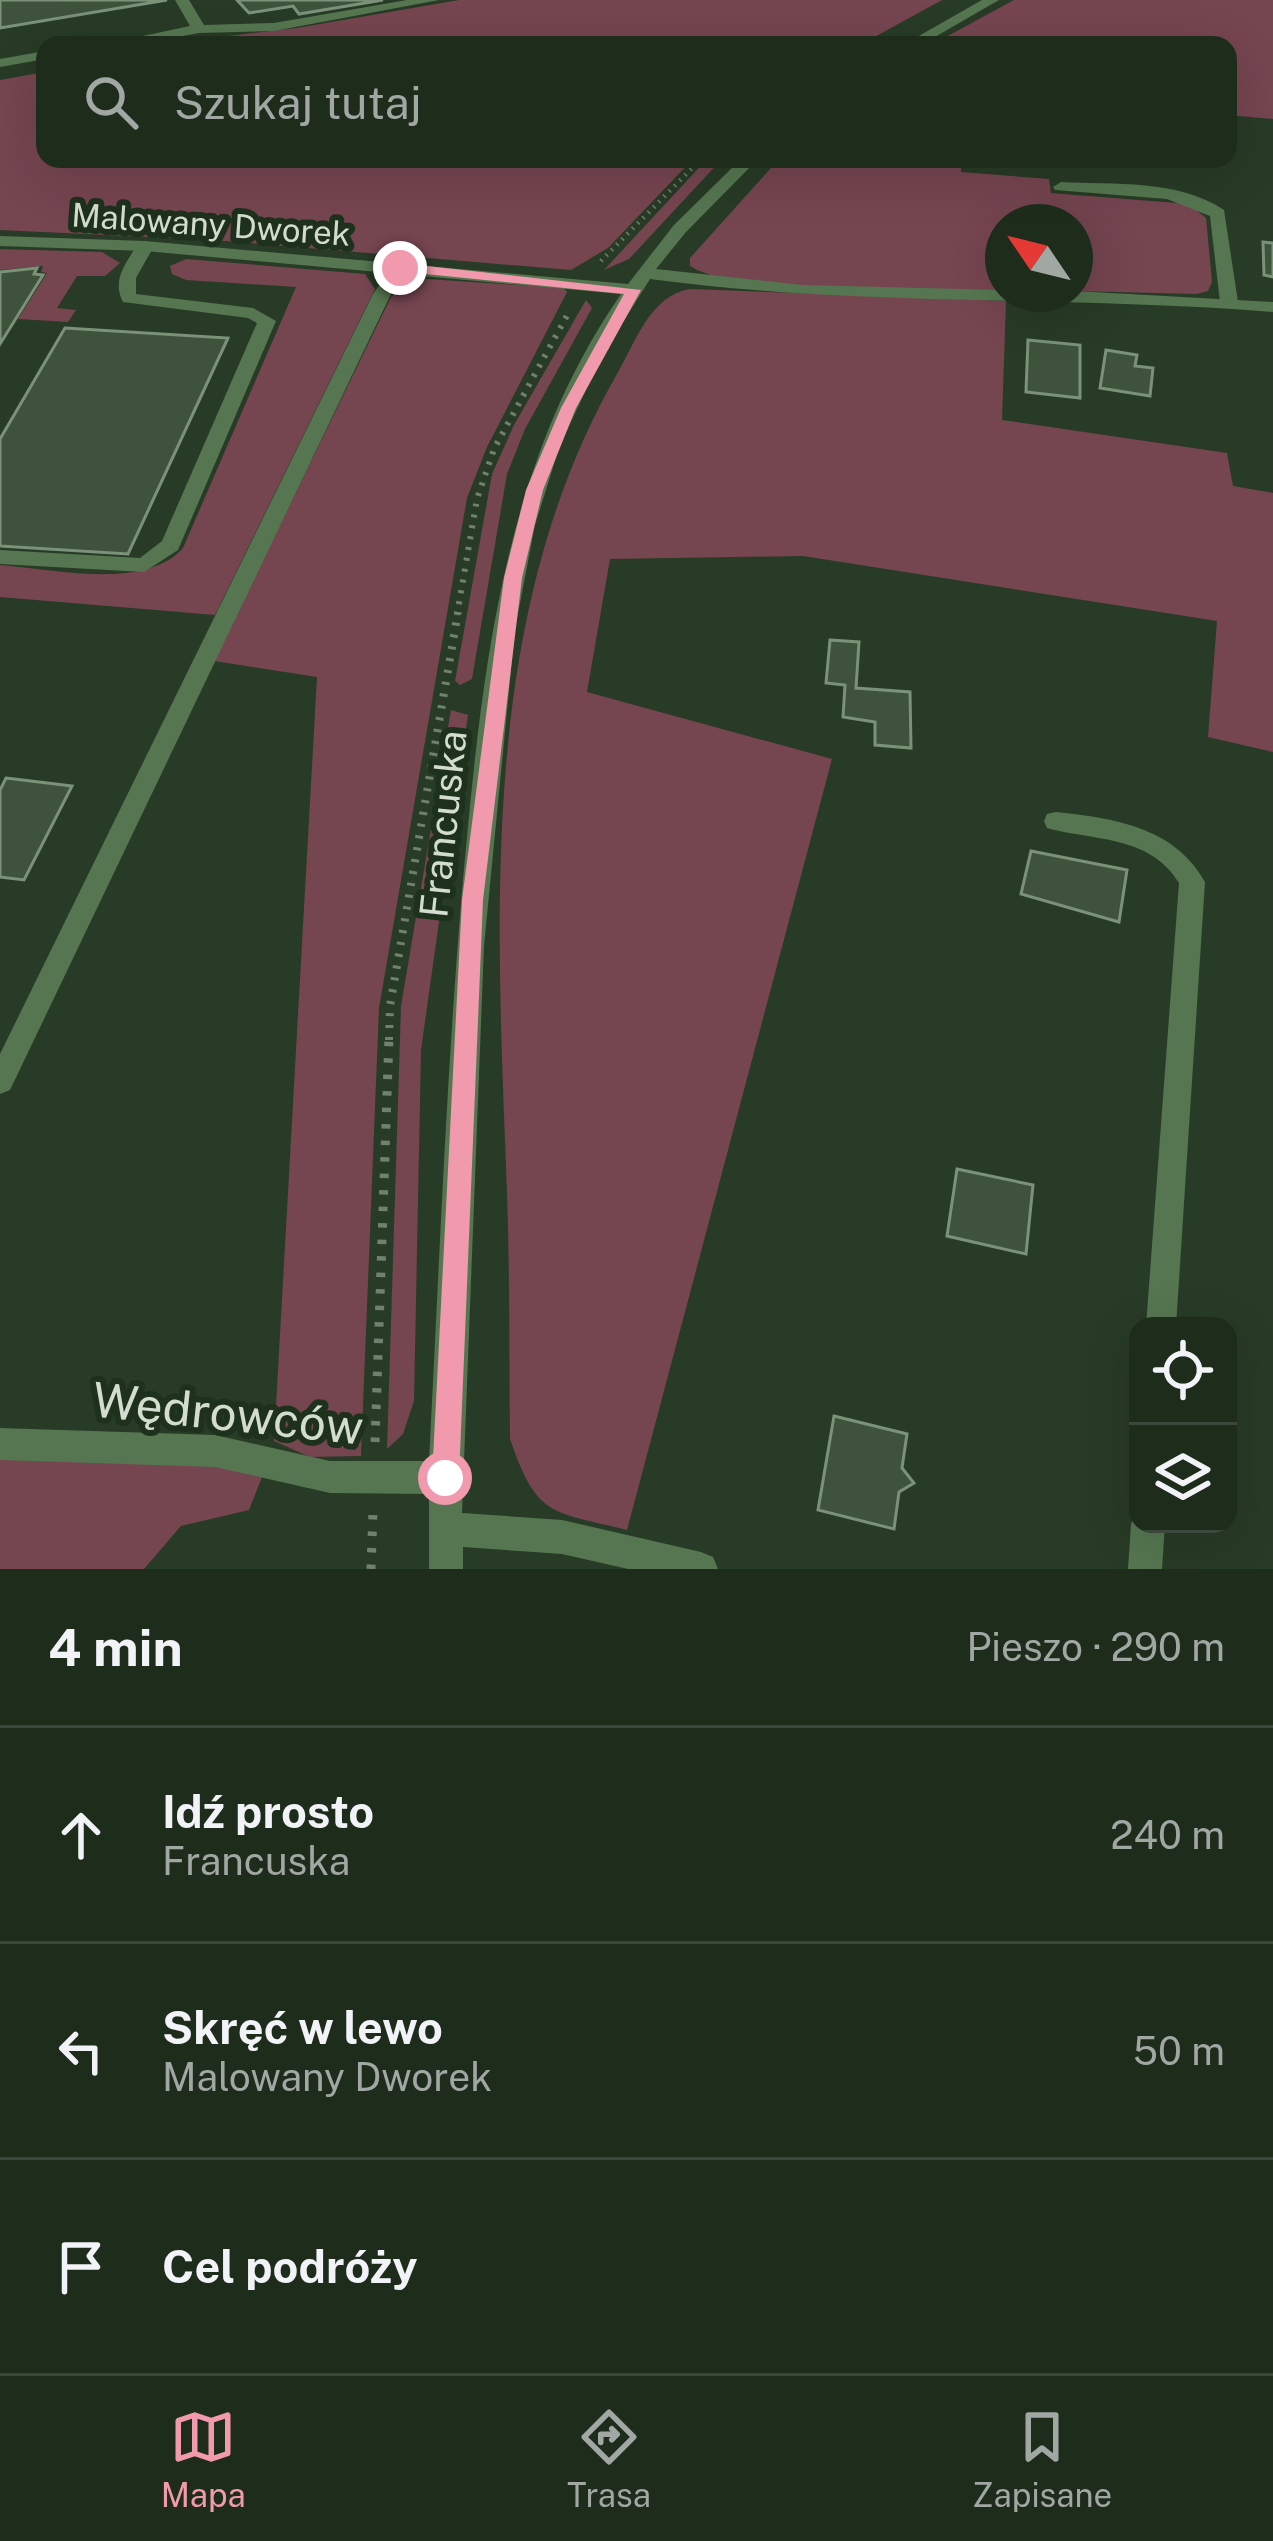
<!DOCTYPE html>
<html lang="pl">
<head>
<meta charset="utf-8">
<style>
	:root { --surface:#1e2c1c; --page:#263425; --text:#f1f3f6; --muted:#a1a7a3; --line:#3c483b; --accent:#f29aad }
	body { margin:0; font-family:"Public Sans",sans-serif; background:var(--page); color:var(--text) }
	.controls { position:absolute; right:36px; bottom:36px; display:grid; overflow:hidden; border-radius:24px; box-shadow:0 12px 48px #0002 }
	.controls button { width:108px; height:108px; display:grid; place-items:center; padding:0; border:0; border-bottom:3px solid var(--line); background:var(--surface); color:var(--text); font:60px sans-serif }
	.compass { position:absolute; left:985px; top:204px; width:108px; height:108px; border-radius:50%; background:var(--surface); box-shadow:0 12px 48px #0002; rotate:305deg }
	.stop { position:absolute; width:36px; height:36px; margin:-27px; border:9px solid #f29aad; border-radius:50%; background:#fff }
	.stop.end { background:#f29aad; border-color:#fff; box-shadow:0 3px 12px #0008 }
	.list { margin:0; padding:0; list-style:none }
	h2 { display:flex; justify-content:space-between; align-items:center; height:156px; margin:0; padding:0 48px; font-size:51px }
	h2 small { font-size:39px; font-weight:400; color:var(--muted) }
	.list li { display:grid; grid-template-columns:78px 1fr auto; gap:36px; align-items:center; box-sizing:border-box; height:216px; padding:0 48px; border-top:3px solid var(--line) }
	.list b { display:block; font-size:45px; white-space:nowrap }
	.list p { margin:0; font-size:39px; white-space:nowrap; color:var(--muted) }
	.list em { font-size:39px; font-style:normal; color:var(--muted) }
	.icon { flex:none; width:66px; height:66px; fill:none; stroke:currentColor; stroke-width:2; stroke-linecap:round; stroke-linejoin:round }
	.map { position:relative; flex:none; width:1273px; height:1569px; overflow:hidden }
	.search { position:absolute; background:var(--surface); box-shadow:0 12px 48px #0002; left:36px; right:36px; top:36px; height:132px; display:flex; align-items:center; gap:30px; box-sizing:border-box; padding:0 42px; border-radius:24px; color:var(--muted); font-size:45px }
	.sheet { height:804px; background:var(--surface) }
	nav { display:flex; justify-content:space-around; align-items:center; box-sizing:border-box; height:168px; border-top:3px solid var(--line); background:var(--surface); font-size:33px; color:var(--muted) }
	nav a { display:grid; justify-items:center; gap:6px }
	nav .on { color:var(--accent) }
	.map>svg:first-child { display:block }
</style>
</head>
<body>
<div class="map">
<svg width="1273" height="1569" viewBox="0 0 1273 1569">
	<rect width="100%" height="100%" fill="#283b26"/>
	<g fill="#754550">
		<path d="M 459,0 L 942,0 L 860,45 L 177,42 L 297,28 Z"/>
		<path d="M 1014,0 L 1273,0 L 1273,119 L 1228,115 L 1228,45 L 931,45 Z"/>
		<path d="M 45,72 L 45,159 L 693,159 L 608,248 L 571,270 L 213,240 L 0,230 L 0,80 Z"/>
		<path d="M 707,159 L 722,159 L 629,259 L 604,270 Z"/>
		<path d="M 779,159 L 961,159 L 961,172 L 1049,179 L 1051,193 L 1189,204 L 1206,218 L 1212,282 L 1208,291 L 1197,294 L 1075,291 L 1075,222 L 1003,222 L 1003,292 C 940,292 736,296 690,266 L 690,258 Z"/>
		<path d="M 0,249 L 102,252 L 120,263 L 105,276 L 77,276 L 57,308 L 76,310 L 68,322 L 18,319 L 47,273 L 41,272 L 43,266 L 0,270 Z"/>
		<path d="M 186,259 L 365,274 L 375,289 L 215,615 L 0,597 L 0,565 C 52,569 145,591 183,548 L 296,287 L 186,280 L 172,274 L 170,266 Z"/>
		<path d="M 412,278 L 564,288 L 567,292 L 487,447 L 467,498 L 379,1008 L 361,1456 L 310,1457 L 274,1441 L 317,677 L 214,661 L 391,297 Z"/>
		<path d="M 690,289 L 1006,301 L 1002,420 L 1227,453 L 1233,486 L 1273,493 L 1273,752 L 1208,737 L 1217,621 L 803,556 L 610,559 L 587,692 L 832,759 L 627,1530 C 551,1511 537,1518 510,1439 C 509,1357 510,1275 507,1193 C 497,921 476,619 617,374 C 636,341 650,296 690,289 Z"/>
		<path d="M 586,300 L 592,308 L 525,429 L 507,474 L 472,679 L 460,685 L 455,681 L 492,474 L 514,425 Z"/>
		<path d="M 451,710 L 468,715 L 421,1050 L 414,1401 L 403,1434 L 387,1449 L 401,1006 Z"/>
		<path d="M 0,1456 L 219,1464 L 264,1472 L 249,1510 L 181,1526 L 144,1569 L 0,1569 Z"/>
	</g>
	<g fill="#3e523c" stroke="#7b9178" stroke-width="3">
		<path d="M 0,0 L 167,0 L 0,28 Z"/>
		<path d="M 237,0 L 383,0 L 299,14 L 293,6 L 249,13 Z"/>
		<path d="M 1263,242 L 1273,243 L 1273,277 L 1264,275 Z"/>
		<path d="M 37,268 L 34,274 L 43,275 L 0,344 L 0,272 Z"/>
		<path d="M 65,328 L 228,338 L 128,554 L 0,546 L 0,439 Z"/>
		<path d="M 1028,340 L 1080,345 L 1080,398 L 1026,392 Z"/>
		<path d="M 1106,350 L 1137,355 L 1135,366 L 1153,368 L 1150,396 L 1100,388 Z"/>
		<path d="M 830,640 L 859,642 L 856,688 L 910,692 L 911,748 L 875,745 L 875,722 L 843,717 L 845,685 L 826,683 Z"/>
		<path d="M 6,778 L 72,786 L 24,880 L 0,877 L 0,790 Z"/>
		<path d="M 1031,851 L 1127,870 L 1119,922 L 1021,894 Z"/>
		<path d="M 957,1169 L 1033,1185 L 1026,1254 L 947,1236 Z"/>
		<path d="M 834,1416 L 907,1434 L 902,1468 L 914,1483 L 899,1492 L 894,1529 L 818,1510 Z"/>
	</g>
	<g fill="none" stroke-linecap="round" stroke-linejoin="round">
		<path stroke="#71816f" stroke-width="4.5" stroke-dasharray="1.5 6" stroke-linecap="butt" d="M 601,261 L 701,159"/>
		<path stroke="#71816f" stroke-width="6" stroke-dasharray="3 8" stroke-linecap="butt" d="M 457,615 L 477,499 L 494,449 L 570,310"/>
		<path stroke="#71816f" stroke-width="8" stroke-dasharray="3 9" stroke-linecap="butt" d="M 389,1040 L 390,1006 L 458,612"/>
		<g stroke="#71816f" stroke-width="9" stroke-dasharray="4.5 12" stroke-linecap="butt">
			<path d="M 375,1442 L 389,1037"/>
			<path d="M 371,1569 L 373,1511"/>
		</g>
		<g fill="#557650" fill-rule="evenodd">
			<path d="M 175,0 L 189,0 L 204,25 L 274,23 L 407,0 L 439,0 L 274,31 L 199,33 L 132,45 L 100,45 L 190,26 Z"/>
			<path d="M 45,51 L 45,59 L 0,67 L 0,59 Z"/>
			<path d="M 1061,182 C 1114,185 1178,179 1224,210 L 1238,302 L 1235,306 L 1223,306 L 1220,302 L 1210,216 L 1167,199 L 1055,190 L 1053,187 Z"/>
			<path d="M 145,241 L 154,246 L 136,278 L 136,294 L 253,308 L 276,321 L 178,550 L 144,572 L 0,564 L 0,550 L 140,558 L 162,541 L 257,323 L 248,318 L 123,302 C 111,279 127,262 139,242 Z"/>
			<path d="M 400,263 L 409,268 L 391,294 L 10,1090 L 0,1094 L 0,1054 L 373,294 L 394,264 Z"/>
			<path d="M 1056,812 C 1113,818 1175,827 1205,882 L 1176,1326 L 1146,1326 L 1179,883 C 1150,835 1094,841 1047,828 L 1044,821 L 1047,814 Z"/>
			<path d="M 1138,1511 L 1138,1524 L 1165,1524 L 1162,1569 L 1128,1569 L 1131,1524 Z"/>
		</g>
		<g fill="#557650" fill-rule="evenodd">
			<path d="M 982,0 L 999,0 L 921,45 L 903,45 Z"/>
			<path d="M 741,159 L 758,159 L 686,232 L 656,269 L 802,285 L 1003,290 L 1003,294 L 1075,294 L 1075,291 L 1273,302 L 1273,312 C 1065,295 857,307 650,279 L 603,354 L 560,445 L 535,525 L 515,629 L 484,946 L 462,1513 L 562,1520 L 701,1552 L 713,1557 L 718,1569 L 628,1569 L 562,1554 L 463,1547 L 463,1569 L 429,1569 L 429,1494 L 330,1493 L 215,1467 L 0,1460 L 0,1428 L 215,1435 L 330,1461 L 429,1461 C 439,1271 446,1081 462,891 C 481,684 499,470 621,294 L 145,251 L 0,246 L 0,236 L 145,241 L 628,284 L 674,225 Z"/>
		</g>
	</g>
	<path fill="#f29aad" d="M 400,263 L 641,290 L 576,408 L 543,490 L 522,578 L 483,900 L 459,1478 L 455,1488 L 445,1491 L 436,1488 L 432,1478 L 462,900 L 504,578 L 526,490 L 561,408 L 624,294 L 395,271 Z"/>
	<g text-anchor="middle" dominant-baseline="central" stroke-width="12" stroke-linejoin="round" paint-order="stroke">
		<g font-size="33" fill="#d2ddd0" stroke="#1e311c">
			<text transform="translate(211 224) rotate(4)">Malowany Dworek</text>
		</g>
		<g font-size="39" fill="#d2ddd0" stroke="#1e311c">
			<text transform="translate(443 824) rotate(-84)">Francuska</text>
		</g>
		<g font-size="48" fill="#d2ddd0" stroke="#1e311c">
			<text transform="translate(228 1413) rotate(6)">Wędrowców</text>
		</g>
	</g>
</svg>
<div class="controls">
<button><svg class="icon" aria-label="locate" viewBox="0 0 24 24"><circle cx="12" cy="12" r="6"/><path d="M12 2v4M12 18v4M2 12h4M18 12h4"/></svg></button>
<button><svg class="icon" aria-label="layers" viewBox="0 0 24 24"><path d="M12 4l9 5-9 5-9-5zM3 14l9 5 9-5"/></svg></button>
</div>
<svg class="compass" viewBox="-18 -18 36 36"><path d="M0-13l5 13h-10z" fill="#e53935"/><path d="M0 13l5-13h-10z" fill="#a1a7a3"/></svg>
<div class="stop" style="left:445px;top:1478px"></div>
<div class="stop end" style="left:400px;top:268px"></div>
<div class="search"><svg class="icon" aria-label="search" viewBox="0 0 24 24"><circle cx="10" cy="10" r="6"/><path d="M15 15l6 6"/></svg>Szukaj tutaj</div>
</div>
<section class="sheet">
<h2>4 min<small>Pieszo · 290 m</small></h2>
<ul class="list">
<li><svg class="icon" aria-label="ahead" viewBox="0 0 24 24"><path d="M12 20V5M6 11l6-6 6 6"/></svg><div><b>Idź prosto</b><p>Francuska</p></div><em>240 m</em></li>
<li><svg class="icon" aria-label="left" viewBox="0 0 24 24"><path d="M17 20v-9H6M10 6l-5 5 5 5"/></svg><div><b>Skręć w lewo</b><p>Malowany Dworek</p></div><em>50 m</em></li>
<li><svg class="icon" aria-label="arrive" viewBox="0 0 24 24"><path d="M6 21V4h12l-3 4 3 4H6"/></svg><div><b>Cel podróży</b></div></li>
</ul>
</section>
<nav>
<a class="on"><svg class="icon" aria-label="map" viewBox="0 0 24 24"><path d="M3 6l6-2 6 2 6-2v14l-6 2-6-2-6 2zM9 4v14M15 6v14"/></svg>Mapa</a>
<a><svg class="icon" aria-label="directions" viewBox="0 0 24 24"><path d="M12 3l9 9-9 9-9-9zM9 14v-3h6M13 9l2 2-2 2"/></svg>Trasa</a>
<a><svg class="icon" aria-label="saved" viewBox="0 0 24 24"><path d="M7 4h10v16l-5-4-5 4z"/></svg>Zapisane</a>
</nav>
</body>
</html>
